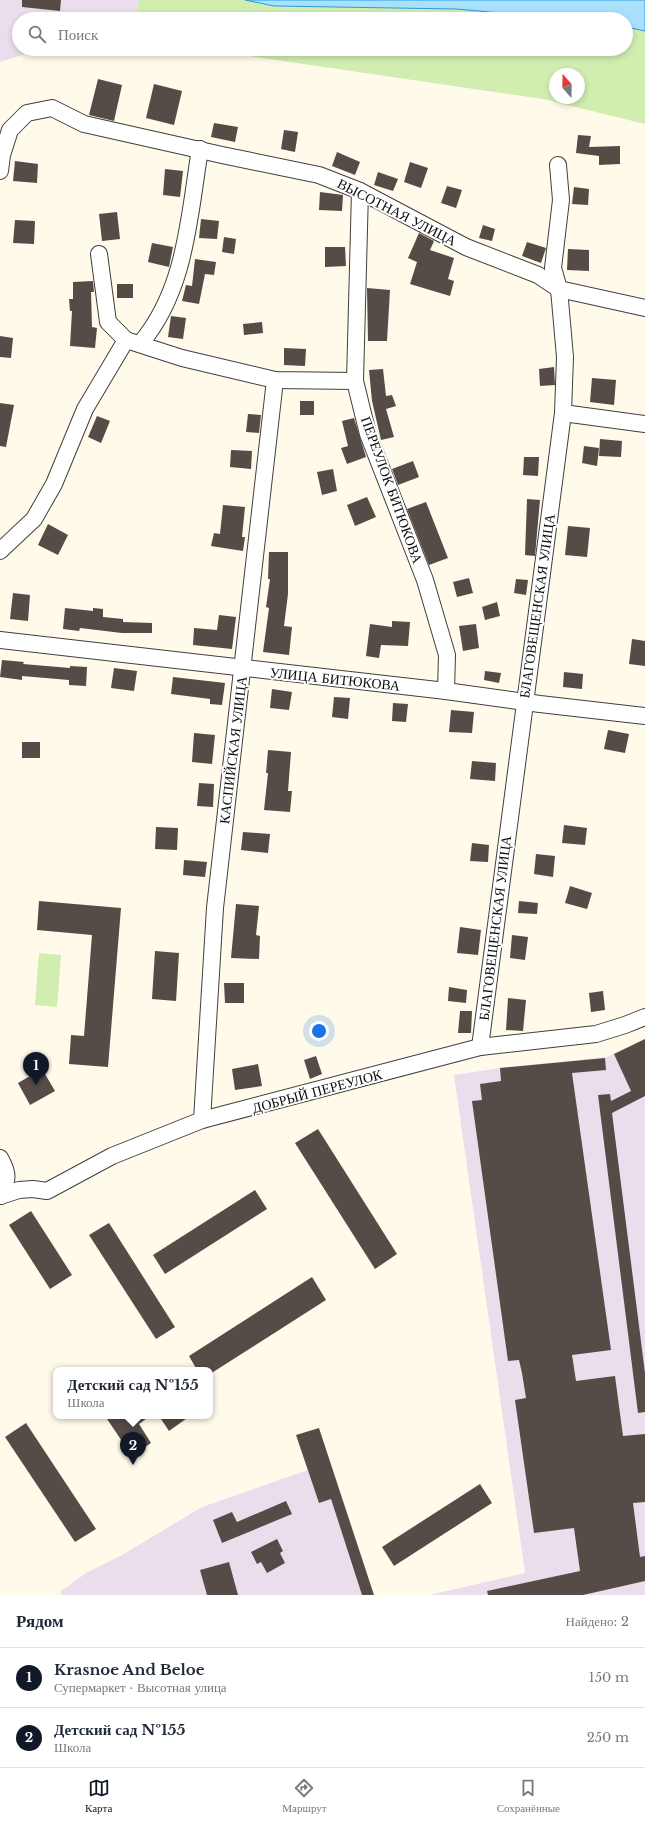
<!DOCTYPE html>
<html lang="ru">
<head>
<meta charset="utf-8">
<style>
	:root { --surface:#fff; --page:#f2f2f3; --text:#1f2937; --muted:#747a83; --line:#e0e1e3; --accent:#111827 }
	body { margin:0; font-family:"Libre Baskerville",serif; background:var(--page); color:var(--text) }
	.compass { position:absolute; left:549px; top:68px; width:36px; height:36px; border-radius:50%; background:var(--surface); box-shadow:0 2px 6px #0003; rotate:340deg }
	.you { position:absolute; left:319px; top:1031px; width:14px; height:14px; margin:-10px; border:3px solid #fff; border-radius:50%; background:#1a73e8; box-shadow:0 0 0 6px #1a73e833 }
	.badge { display:grid; place-items:center; width:26px; height:26px; border-radius:50%; background:var(--accent); color:#fff; font-size:13px; font-weight:700 }
	.pin { position:absolute; translate:-50% -33px; filter:drop-shadow(0 1px 2px #0008) }
	.pin::after { content:''; position:absolute; top:21px; width:14px; height:12px; background:inherit; clip-path:polygon(0 0,100% 0,50% 100%) }
	.popup { position:absolute; left:53px; top:1367px; width:160px; height:52px; box-sizing:border-box; display:grid; place-content:center; border-radius:8px; background:var(--surface); filter:drop-shadow(0 1px 3px #0005); font-size:13px; white-space:nowrap; color:var(--muted) }
	.popup b { font-size:15px; color:var(--text) }
	.popup::after { content:''; position:absolute; left:50%; top:100%; margin-left:-8px; border:8px solid transparent; border-top-color:var(--surface) }
	.list { margin:0; padding:0; list-style:none }
	h2 { display:flex; justify-content:space-between; align-items:center; height:52px; margin:0; padding:0 16px; font-size:17px }
	h2 small { font-size:13px; font-weight:400; color:var(--muted) }
	.list li { display:grid; grid-template-columns:26px 1fr auto; gap:12px; align-items:center; box-sizing:border-box; height:60px; padding:0 16px; border-top:1px solid var(--line) }
	.list b { display:block; font-size:15px; white-space:nowrap }
	.list p { margin:0; font-size:13px; white-space:nowrap; color:var(--muted) }
	.list em { font-size:13px; font-style:normal; color:var(--muted) }
	.icon { flex:none; width:22px; height:22px; fill:none; stroke:currentColor; stroke-width:2; stroke-linecap:round; stroke-linejoin:round }
	.map { position:relative; flex:none; width:645px; height:1595px; overflow:hidden }
	.search { position:absolute; background:var(--surface); box-shadow:0 2px 6px #0003; left:12px; right:12px; top:12px; height:44px; display:flex; align-items:center; gap:10px; box-sizing:border-box; padding:0 14px; border-radius:22px; color:var(--muted); font-size:15px }
	.sheet { height:172px; background:var(--surface) }
	nav { display:flex; justify-content:space-around; align-items:center; box-sizing:border-box; height:56px; border-top:1px solid var(--line); background:var(--surface); font-size:11px; color:var(--muted) }
	nav a { display:grid; justify-items:center; gap:2px }
	nav .on { color:var(--accent) }
	.map>svg:first-child { display:block }
</style>
</head>
<body>
<div class="map">
<svg width="645" height="1595" viewBox="0 0 645 1595">
	<rect width="100%" height="100%" fill="#fffaea"/>
	<g fill="#eadeec">
		<path d="M 0,0 L 139,0 L 137,19 L 19,19 L 19,49 L 41,49 L 0,62 Z"/>
		<path d="M 645,1039 L 645,1595 L 429,1595 L 525,1573 L 454,1075 L 500,1068 L 607,1057 Z"/>
		<path d="M 308,1470 L 319,1503 L 331,1499 L 362,1595 L 62,1595 L 60,1592 L 86,1573 L 122,1555 L 202,1507 Z"/>
	</g>
	<g fill="#d2edb0" fill-rule="evenodd">
		<path d="M 139,0 L 245,0 L 274,6 L 456,9 L 568,19 L 137,19 Z"/>
		<path d="M 626,27 L 645,31 L 645,124 L 543,99 L 201,49 L 626,49 ZM 555,74 L 579,74 L 579,98 L 555,98 Z"/>
		<path d="M 39,953 L 61,955 L 57,1007 L 35,1005 Z"/>
	</g>
	<path fill="#a9e1fd" stroke="#289bdb" d="M 245,0 L 645,0 L 645,31 L 626,27 L 626,19 L 568,19 L 456,9 L 274,6 Z"/>
	<g fill="#554c47">
		<path d="M 22,0 L 61,0 L 60,11 L 22,7 Z"/>
		<path d="M 98,79 L 122,85 L 114,121 L 89,115 Z"/>
		<path d="M 154,84 L 182,91 L 174,125 L 146,118 Z"/>
		<path d="M 214,123 L 238,127 L 235,142 L 211,137 Z"/>
		<path d="M 284,130 L 298,132 L 295,152 L 281,149 Z"/>
		<path d="M 578,135 L 591,136 L 589,147 L 620,146 L 620,164 L 599,165 L 599,156 L 576,153 Z"/>
		<path d="M 337,152 L 360,162 L 355,175 L 332,166 Z"/>
		<path d="M 15,161 L 38,164 L 37,183 L 13,181 Z"/>
		<path d="M 410,162 L 428,168 L 421,188 L 404,182 Z"/>
		<path d="M 165,169 L 183,171 L 180,197 L 163,195 Z"/>
		<path d="M 378,172 L 398,179 L 393,191 L 374,185 Z"/>
		<path d="M 447,186 L 462,190 L 456,208 L 441,203 Z"/>
		<path d="M 574,187 L 589,189 L 588,205 L 572,204 Z"/>
		<path d="M 320,192 L 343,195 L 342,211 L 319,210 Z"/>
		<path d="M 117,212 L 120,239 L 102,241 L 99,214 Z"/>
		<path d="M 201,219 L 219,221 L 217,239 L 199,238 Z"/>
		<path d="M 15,220 L 35,221 L 34,244 L 13,243 Z"/>
		<path d="M 483,225 L 495,229 L 492,241 L 479,238 Z"/>
		<path d="M 419,233 L 434,241 L 430,250 L 454,258 L 448,279 L 454,281 L 450,296 L 410,284 L 417,262 L 408,258 Z"/>
		<path d="M 224,237 L 236,239 L 234,254 L 222,252 Z"/>
		<path d="M 527,242 L 546,248 L 541,263 L 522,256 Z"/>
		<path d="M 152,243 L 173,247 L 169,267 L 148,262 Z"/>
		<path d="M 325,247 L 345,247 L 346,266 L 325,267 Z"/>
		<path d="M 568,249 L 589,250 L 589,271 L 567,270 Z"/>
		<path d="M 195,259 L 216,262 L 214,275 L 205,274 L 199,304 L 182,301 L 186,285 L 192,286 Z"/>
		<path d="M 93,281 L 94,292 L 91,292 L 92,327 L 97,328 L 95,348 L 70,346 L 72,311 L 70,311 L 69,299 L 73,299 L 73,282 Z"/>
		<rect x="117" y="284" width="16" height="14"/>
		<path d="M 367,288 L 390,290 L 387,341 L 368,341 Z"/>
		<path d="M 171,316 L 186,318 L 183,339 L 168,337 Z"/>
		<path d="M 262,322 L 263,333 L 244,335 L 243,324 Z"/>
		<path d="M 0,336 L 13,338 L 11,358 L 0,357 Z"/>
		<path d="M 284,348 L 306,349 L 305,366 L 284,365 Z"/>
		<path d="M 554,367 L 555,385 L 540,386 L 539,369 Z"/>
		<path d="M 383,369 L 386,396 L 392,395 L 396,406 L 386,409 L 394,437 L 381,440 L 372,401 L 369,370 Z"/>
		<path d="M 592,378 L 616,380 L 614,405 L 590,402 Z"/>
		<rect x="300" y="401" width="14" height="14"/>
		<path d="M 0,403 L 14,405 L 6,447 L 0,446 Z"/>
		<path d="M 248,414 L 261,415 L 259,433 L 246,432 Z"/>
		<path d="M 97,416 L 110,421 L 101,443 L 88,437 Z"/>
		<path d="M 354,418 L 366,457 L 347,464 L 341,448 L 348,446 L 342,421 Z"/>
		<path d="M 600,439 L 622,441 L 621,457 L 599,456 Z"/>
		<path d="M 584,446 L 599,448 L 597,466 L 582,463 Z"/>
		<path d="M 231,450 L 252,451 L 251,469 L 230,467 Z"/>
		<path d="M 524,457 L 539,457 L 538,476 L 523,475 Z"/>
		<path d="M 413,461 L 419,477 L 398,485 L 392,469 Z"/>
		<path d="M 333,469 L 337,491 L 322,495 L 317,472 Z"/>
		<path d="M 367,497 L 376,517 L 355,526 L 347,505 Z"/>
		<path d="M 527,499 L 540,500 L 535,556 L 525,555 Z"/>
		<path d="M 426,502 L 448,558 L 429,565 L 407,509 Z"/>
		<path d="M 223,505 L 245,507 L 242,537 L 245,537 L 243,551 L 211,546 L 214,533 L 220,534 Z"/>
		<path d="M 48,524 L 68,535 L 58,555 L 38,545 Z"/>
		<path d="M 568,526 L 590,528 L 587,557 L 565,555 Z"/>
		<path d="M 269,552 L 288,552 L 288,594 L 284,626 L 292,627 L 289,655 L 263,652 L 269,608 L 266,607 L 270,579 L 268,579 Z"/>
		<path d="M 469,578 L 473,593 L 457,597 L 453,582 Z"/>
		<path d="M 516,579 L 528,580 L 526,595 L 514,593 Z"/>
		<path d="M 13,593 L 30,595 L 28,621 L 10,619 Z"/>
		<path d="M 497,602 L 500,616 L 485,620 L 482,607 Z"/>
		<path d="M 65,608 L 93,611 L 93,608 L 103,609 L 103,617 L 123,619 L 123,622 L 152,623 L 152,633 L 122,633 L 80,628 L 79,631 L 63,629 Z"/>
		<path d="M 219,615 L 236,617 L 232,649 L 193,645 L 194,628 L 217,630 Z"/>
		<path d="M 392,621 L 410,622 L 408,646 L 381,645 L 379,658 L 366,656 L 370,624 L 392,627 Z"/>
		<path d="M 476,624 L 479,648 L 463,651 L 459,626 Z"/>
		<path d="M 632,639 L 645,641 L 645,666 L 629,664 Z"/>
		<path d="M 2,660 L 24,662 L 23,664 L 70,668 L 70,666 L 87,667 L 86,686 L 69,685 L 69,680 L 22,676 L 22,680 L 0,677 Z"/>
		<path d="M 114,668 L 137,671 L 134,691 L 111,688 Z"/>
		<path d="M 485,671 L 501,673 L 499,683 L 484,680 Z"/>
		<path d="M 564,672 L 583,674 L 582,689 L 563,687 Z"/>
		<path d="M 173,677 L 225,683 L 222,705 L 210,704 L 210,699 L 171,694 Z"/>
		<path d="M 272,689 L 292,692 L 289,710 L 270,708 Z"/>
		<path d="M 334,697 L 350,698 L 348,719 L 332,717 Z"/>
		<path d="M 393,703 L 408,704 L 406,722 L 392,721 Z"/>
		<path d="M 451,710 L 474,712 L 472,733 L 449,732 Z"/>
		<path d="M 608,730 L 629,734 L 625,753 L 604,749 Z"/>
		<path d="M 194,733 L 215,735 L 212,764 L 192,762 Z"/>
		<rect x="22" y="742" width="18" height="16"/>
		<path d="M 268,750 L 291,752 L 288,791 L 292,791 L 290,812 L 264,810 L 268,773 L 266,773 Z"/>
		<path d="M 472,761 L 496,763 L 495,781 L 470,779 Z"/>
		<path d="M 199,783 L 214,784 L 213,807 L 197,806 Z"/>
		<path d="M 564,825 L 587,828 L 585,845 L 562,843 Z"/>
		<path d="M 156,827 L 178,828 L 177,850 L 155,849 Z"/>
		<path d="M 243,832 L 270,834 L 268,853 L 241,850 Z"/>
		<path d="M 472,843 L 489,845 L 488,862 L 470,861 Z"/>
		<path d="M 536,854 L 555,856 L 553,877 L 534,874 Z"/>
		<path d="M 184,860 L 207,862 L 205,877 L 183,875 Z"/>
		<path d="M 570,886 L 592,893 L 587,909 L 565,903 Z"/>
		<path d="M 39,901 L 121,908 L 108,1067 L 69,1064 L 71,1035 L 84,1036 L 92,935 L 37,930 Z"/>
		<path d="M 519,901 L 538,903 L 537,914 L 518,913 Z"/>
		<path d="M 236,904 L 259,906 L 256,935 L 260,936 L 259,959 L 231,958 Z"/>
		<path d="M 460,927 L 481,930 L 478,955 L 457,953 Z"/>
		<path d="M 512,935 L 528,937 L 525,960 L 510,958 Z"/>
		<path d="M 155,951 L 179,953 L 176,1001 L 152,999 Z"/>
		<path d="M 224,983 L 244,983 L 244,1003 L 225,1003 Z"/>
		<path d="M 449,987 L 467,990 L 466,1003 L 448,1001 Z"/>
		<path d="M 603,991 L 605,1010 L 591,1012 L 589,993 Z"/>
		<path d="M 508,998 L 526,1000 L 523,1031 L 506,1030 Z"/>
		<path d="M 460,1011 L 472,1011 L 471,1033 L 458,1033 Z"/>
		<path d="M 645,1039 L 645,1096 L 612,1113 L 645,1373 L 645,1412 L 638,1413 L 598,1095 L 610,1094 L 611,1101 L 631,1091 L 614,1054 Z"/>
		<path d="M 316,1056 L 322,1074 L 310,1079 L 304,1060 Z"/>
		<path d="M 605,1058 L 606,1070 L 572,1073 L 611,1350 L 572,1355 L 576,1381 L 615,1376 L 623,1436 L 645,1434 L 645,1502 L 633,1503 L 640,1557 L 645,1556 L 645,1581 L 583,1595 L 488,1595 L 487,1591 L 580,1571 L 574,1528 L 534,1533 L 515,1400 L 526,1398 L 522,1373 L 519,1360 L 508,1361 L 472,1101 L 482,1100 L 480,1084 L 501,1081 L 500,1068 Z"/>
		<path d="M 258,1064 L 262,1086 L 235,1090 L 232,1069 Z"/>
		<path d="M 42,1069 L 55,1091 L 30,1105 L 18,1083 Z"/>
		<path d="M 318,1129 L 397,1254 L 375,1269 L 295,1143 Z"/>
		<path d="M 255,1190 L 267,1209 L 165,1274 L 153,1255 Z"/>
		<path d="M 31,1211 L 72,1275 L 50,1289 L 9,1225 Z"/>
		<path d="M 109,1223 L 175,1327 L 156,1339 L 89,1235 Z"/>
		<path d="M 312,1277 L 326,1300 L 210,1374 L 210,1370 L 197,1370 L 189,1356 Z"/>
		<path d="M 105,1416 L 150,1416 L 139,1424 L 151,1443 L 132,1456 Z"/>
		<path d="M 159,1416 L 190,1416 L 169,1431 Z"/>
		<path d="M 26,1423 L 96,1529 L 75,1542 L 5,1437 Z"/>
		<path d="M 319,1428 L 374,1595 L 362,1595 L 331,1499 L 319,1503 L 296,1435 Z"/>
		<path d="M 480,1484 L 492,1503 L 394,1566 L 382,1547 Z"/>
		<path d="M 286,1501 L 292,1514 L 222,1543 L 213,1520 L 232,1512 L 237,1522 Z"/>
		<path d="M 277,1539 L 283,1551 L 280,1553 L 285,1563 L 267,1573 L 261,1562 L 257,1564 L 251,1552 Z"/>
		<path d="M 229,1562 L 238,1595 L 207,1595 L 200,1570 Z"/>
	</g>
	<g fill="none" stroke-linecap="round" stroke-linejoin="round">
		<g stroke="#3f3f3f" stroke-width="18">
			<g id="minor">
				<path d="M 0,171 L 2,155 L 10,130 L 27,113 L 52,108 L 84,124 L 222,155 L 319,175 L 360,191 L 466,247 L 538,275 L 559,289 L 645,308"/>
				<path d="M 360,191 L 355,381 L 368,434 L 425,580 L 447,655 L 446,691"/>
				<path d="M 99,254 L 108,322 L 126,340"/>
				<path d="M 140,344 C 186,290 189,217 200,149"/>
				<path d="M 563,413 L 645,424"/>
				<path d="M 0,551 L 34,519 L 54,484 L 85,409 L 126,340 L 182,358 L 275,380 L 355,381"/>
				<path d="M 0,640 L 446,691 L 540,704 L 645,716"/>
				<path d="M 480,1047 L 563,413 L 565,357 L 559,289 L 553,268 L 561,200 L 558,165"/>
				<path d="M 202,1120 L 215,908 L 275,380"/>
				<path d="M 0,1158 C 9,1174 8,1179 1,1196"/>
				<path d="M 0,1196 L 19,1190 L 33,1189 L 47,1191 L 112,1156 L 202,1120 L 480,1047 L 596,1034 L 625,1025 L 645,1017"/>
			</g>
		</g>
		<use href="#minor" stroke="#fff" stroke-width="16"/>
	</g>
	<g text-anchor="middle" dominant-baseline="central" stroke-width="4" stroke-linejoin="round" paint-order="stroke">
		<g font-size="14" fill="#0c0c0c" stroke="#fff">
			<text transform="translate(397 212) rotate(27)">ВЫСОТНАЯ УЛИЦА</text>
			<text transform="translate(392 490) rotate(70)">ПЕРЕУЛОК БИТЮКОВА</text>
			<text transform="translate(537 606) rotate(-82)">БЛАГОВЕЩЕНСКАЯ УЛИЦА</text>
			<text transform="translate(335 679) rotate(6)">УЛИЦА БИТЮКОВА</text>
			<text transform="translate(233 750) rotate(-83)">КАСПИЙСКАЯ УЛИЦА</text>
			<text transform="translate(495 928) rotate(-83)">БЛАГОВЕЩЕНСКАЯ УЛИЦА</text>
			<text transform="translate(317 1091) rotate(-15)">ДОБРЫЙ ПЕРЕУЛОК</text>
		</g>
	</g>
</svg>
<svg class="compass" viewBox="-18 -18 36 36"><path d="M0-13l5 13h-10z" fill="#e53935"/><path d="M0 13l5-13h-10z" fill="#747a83"/></svg>
<div class="you"></div>
<div class="pin badge" style="left:36px;top:1085px">1</div>
<div class="pin badge" style="left:133px;top:1465px">2</div>
<div class="popup"><b>Детский сад №155</b>Школа</div>
<div class="search"><svg class="icon" aria-label="search" viewBox="0 0 24 24"><circle cx="10" cy="10" r="6"/><path d="M15 15l6 6"/></svg>Поиск</div>
</div>
<section class="sheet">
<h2>Рядом<small>Найдено: 2</small></h2>
<ul class="list">
<li><span class="badge">1</span><div><b>Krasnoe And Beloe</b><p>Супермаркет · Высотная улица</p></div><em>150 m</em></li>
<li><span class="badge">2</span><div><b>Детский сад №155</b><p>Школа</p></div><em>250 m</em></li>
</ul>
</section>
<nav>
<a class="on"><svg class="icon" aria-label="map" viewBox="0 0 24 24"><path d="M3 6l6-2 6 2 6-2v14l-6 2-6-2-6 2zM9 4v14M15 6v14"/></svg>Карта</a>
<a><svg class="icon" aria-label="directions" viewBox="0 0 24 24"><path d="M12 3l9 9-9 9-9-9zM9 14v-3h6M13 9l2 2-2 2"/></svg>Маршрут</a>
<a><svg class="icon" aria-label="saved" viewBox="0 0 24 24"><path d="M7 4h10v16l-5-4-5 4z"/></svg>Сохранённые</a>
</nav>
</body>
</html>
